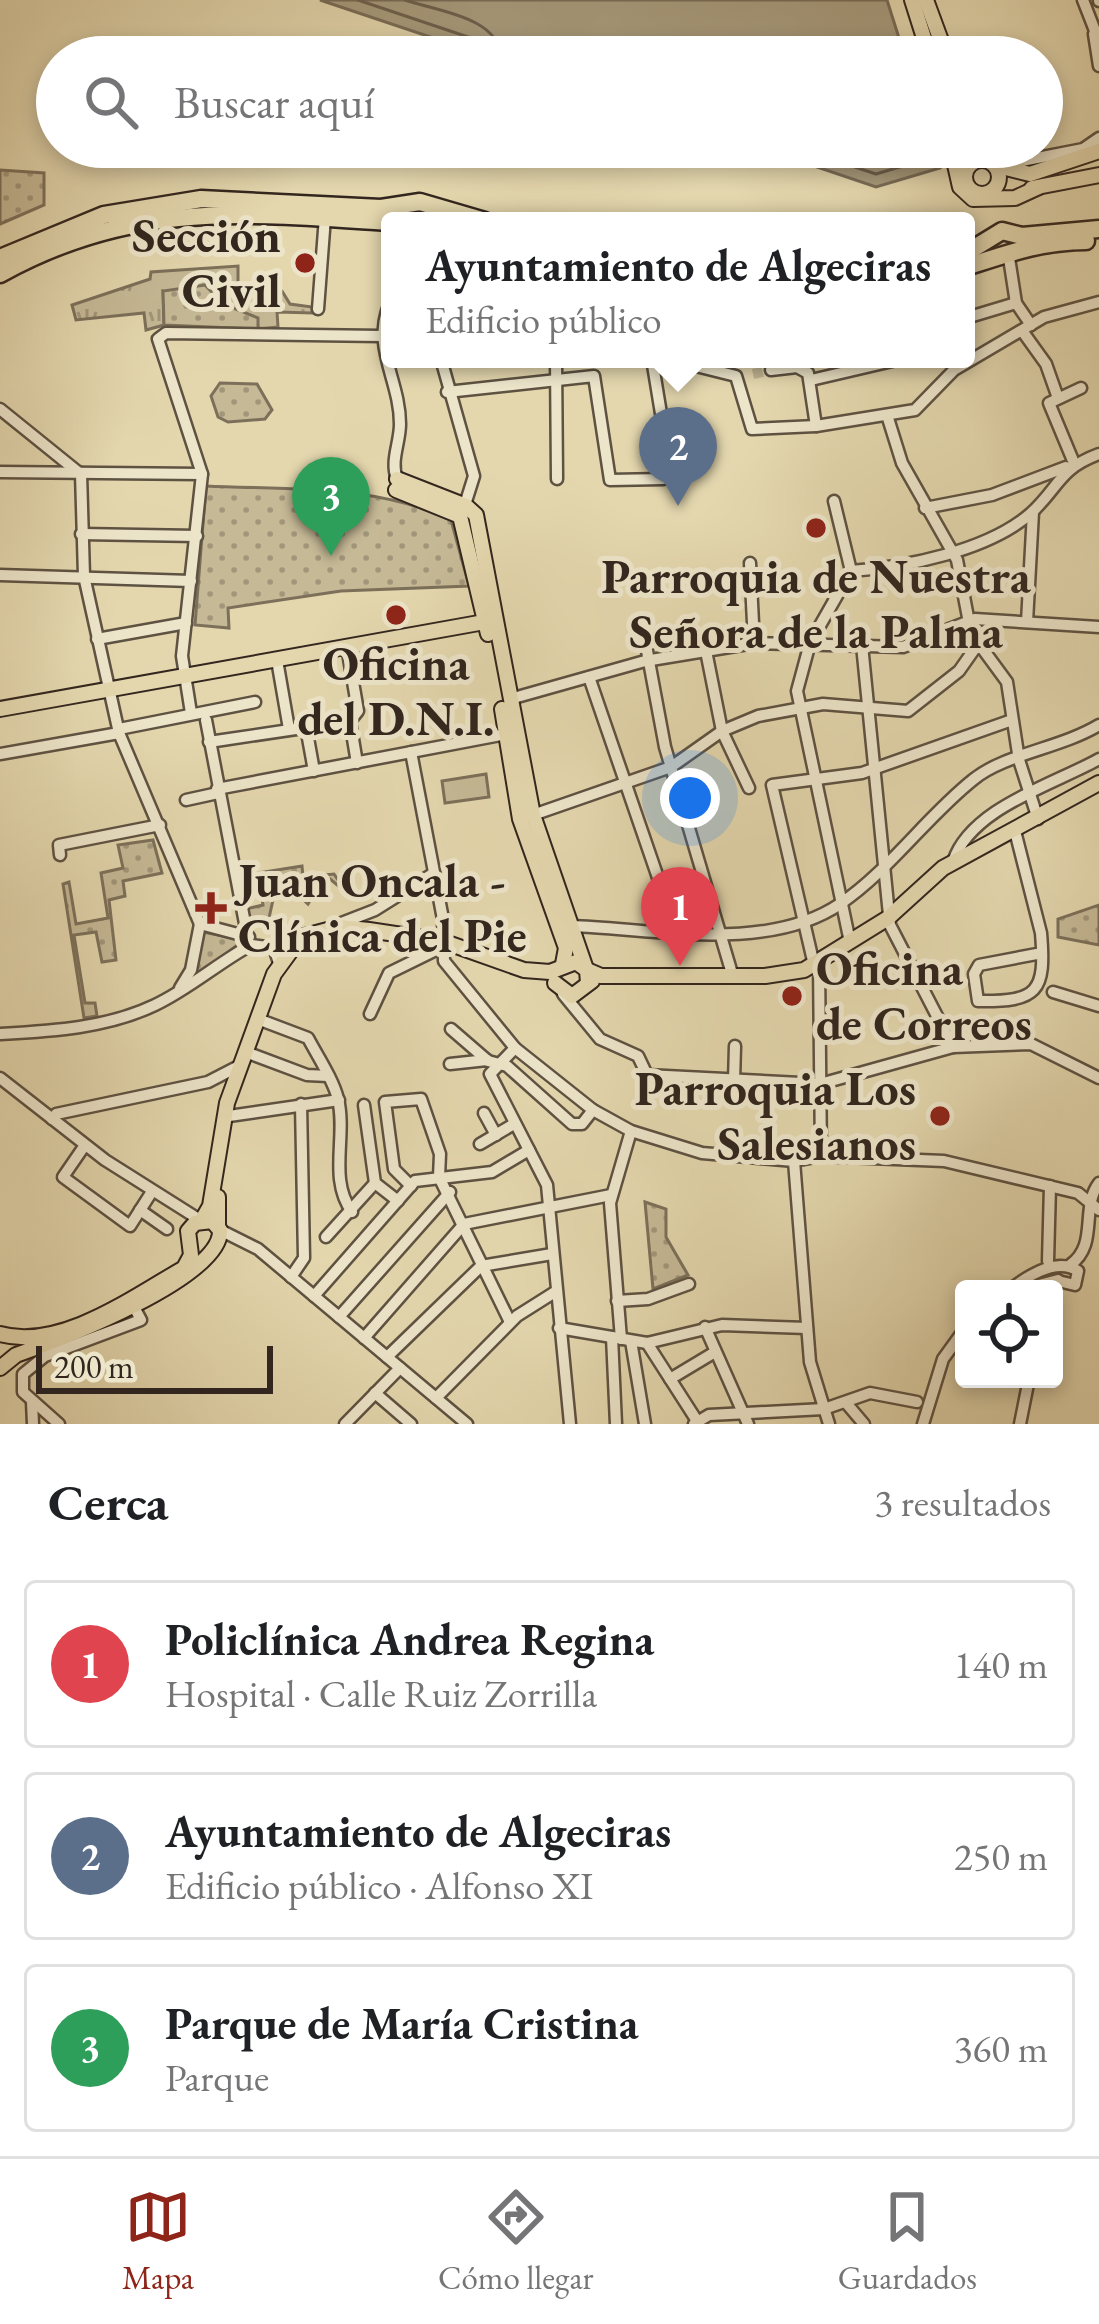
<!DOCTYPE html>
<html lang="es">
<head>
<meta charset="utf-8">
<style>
	:root { --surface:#fff; --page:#f6f6f6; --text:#202124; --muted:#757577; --line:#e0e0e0; --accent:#8f2418 }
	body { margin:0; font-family:"EB Garamond",serif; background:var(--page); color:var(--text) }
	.controls { position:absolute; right:36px; bottom:36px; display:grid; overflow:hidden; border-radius:12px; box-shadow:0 6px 18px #0003 }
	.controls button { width:108px; height:108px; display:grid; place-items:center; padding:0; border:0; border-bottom:3px solid var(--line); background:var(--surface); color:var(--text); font:60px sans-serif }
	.scale { position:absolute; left:36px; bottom:30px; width:237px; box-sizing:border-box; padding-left:12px; border:6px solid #32261e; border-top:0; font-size:33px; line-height:42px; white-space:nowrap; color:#32261e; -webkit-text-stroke:9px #ede5ca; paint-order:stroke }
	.you { position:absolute; left:690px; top:798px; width:42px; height:42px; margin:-30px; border:9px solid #fff; border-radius:50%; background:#1a73e8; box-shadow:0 0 0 18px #1a73e833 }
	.badge { display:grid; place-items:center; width:78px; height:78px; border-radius:50%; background:var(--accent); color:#fff; font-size:39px; font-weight:700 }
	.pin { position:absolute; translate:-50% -99px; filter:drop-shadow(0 3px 6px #0008) }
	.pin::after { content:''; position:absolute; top:63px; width:42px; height:36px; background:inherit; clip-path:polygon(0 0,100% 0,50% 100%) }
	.popup { position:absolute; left:381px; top:212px; width:594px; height:156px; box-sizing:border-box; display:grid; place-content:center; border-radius:12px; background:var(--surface); filter:drop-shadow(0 3px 9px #0005); font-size:39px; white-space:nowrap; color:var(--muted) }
	.popup b { font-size:45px; color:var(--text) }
	.popup::after { content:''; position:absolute; left:50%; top:100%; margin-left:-24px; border:24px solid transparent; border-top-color:var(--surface) }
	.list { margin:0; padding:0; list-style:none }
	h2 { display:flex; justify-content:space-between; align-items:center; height:156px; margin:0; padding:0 48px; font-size:51px }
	h2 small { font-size:39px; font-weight:400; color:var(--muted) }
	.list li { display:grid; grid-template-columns:78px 1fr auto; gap:36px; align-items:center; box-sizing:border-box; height:168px; margin:0 24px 24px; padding:0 24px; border:3px solid var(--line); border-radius:12px }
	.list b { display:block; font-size:45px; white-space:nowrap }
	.list p { margin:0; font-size:39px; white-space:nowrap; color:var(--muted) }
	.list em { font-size:39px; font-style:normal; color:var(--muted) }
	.icon { flex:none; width:66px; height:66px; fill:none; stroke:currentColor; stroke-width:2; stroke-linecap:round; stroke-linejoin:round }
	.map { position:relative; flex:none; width:1099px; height:1424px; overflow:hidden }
	.search { position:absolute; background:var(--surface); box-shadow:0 6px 18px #0003; left:36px; right:36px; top:36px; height:132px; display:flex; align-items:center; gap:30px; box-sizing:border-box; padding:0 42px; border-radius:66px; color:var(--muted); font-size:45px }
	.sheet { height:732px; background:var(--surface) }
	nav { display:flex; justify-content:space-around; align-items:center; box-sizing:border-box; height:168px; border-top:3px solid var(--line); background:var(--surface); font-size:33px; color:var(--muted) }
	nav a { display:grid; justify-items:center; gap:6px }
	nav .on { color:var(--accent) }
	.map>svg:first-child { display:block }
</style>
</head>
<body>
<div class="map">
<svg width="1099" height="1424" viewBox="0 0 1099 1424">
	<defs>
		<pattern id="grass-tufts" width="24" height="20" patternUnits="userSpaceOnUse" patternTransform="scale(3)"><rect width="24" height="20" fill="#c6b996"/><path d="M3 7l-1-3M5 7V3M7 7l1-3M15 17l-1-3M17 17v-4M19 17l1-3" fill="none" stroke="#a1967a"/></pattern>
		<pattern id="park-dots" width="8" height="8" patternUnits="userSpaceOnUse" patternTransform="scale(3)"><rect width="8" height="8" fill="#c6b996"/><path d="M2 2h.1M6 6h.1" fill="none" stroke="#a1967a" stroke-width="1.8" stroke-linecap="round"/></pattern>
	</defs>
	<rect width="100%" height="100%" fill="#e4d7ae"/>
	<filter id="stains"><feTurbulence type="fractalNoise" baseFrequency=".00167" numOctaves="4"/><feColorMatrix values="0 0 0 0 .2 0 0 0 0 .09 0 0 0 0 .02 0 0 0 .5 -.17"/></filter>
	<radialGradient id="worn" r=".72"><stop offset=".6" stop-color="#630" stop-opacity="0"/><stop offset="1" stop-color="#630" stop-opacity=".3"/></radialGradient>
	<path fill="url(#grass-tufts)" stroke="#7c705a" stroke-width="3" d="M 238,266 L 238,284 L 282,291 L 290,304 L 312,307 L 312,313 L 277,312 L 278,327 L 258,329 L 257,318 L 223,304 L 163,291 L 164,325 L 146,330 L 144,313 L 76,320 L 72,305 L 150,279 L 151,272 Z"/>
	<g fill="url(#park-dots)" stroke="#7c705a" stroke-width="3">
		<path d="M 0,170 L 44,173 L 44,205 L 0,224 Z"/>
		<path d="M 205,285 L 223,304 L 258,318 L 258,329 L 164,325 L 163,291 Z"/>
		<path d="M 220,383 L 257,384 L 272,410 L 265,419 L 228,422 L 218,417 L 211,396 Z"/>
		<path d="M 206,486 C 288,490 376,484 451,520 L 469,586 L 341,591 L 228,608 L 229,628 L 195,625 Z"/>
		<path d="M 153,840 L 162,873 L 123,881 L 125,896 L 109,900 L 116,960 L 102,962 L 96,932 L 74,935 L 85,1003 L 95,1003 L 97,1016 L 84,1018 L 63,884 L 69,882 L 76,924 L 108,918 L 101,873 L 123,868 L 118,845 Z"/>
		<path d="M 302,866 L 303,877 L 334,874 L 346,892 L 330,879 L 321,882 L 308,904 L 289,886 L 275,891 L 267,927 L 249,923 L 246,909 L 263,905 L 258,873 Z"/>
		<path d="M 1099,905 L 1099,945 L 1058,937 L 1058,919 Z"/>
		<path d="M 203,932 L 244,940 L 197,976 L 195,972 Z"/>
		<path d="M 645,1202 L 666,1209 L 666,1237 L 688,1275 L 653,1289 Z"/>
	</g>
	<path fill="#c6b996" stroke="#7c705a" stroke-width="3" d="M 486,774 L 489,797 L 445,803 L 442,781 Z"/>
	<g fill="#a79b7d" stroke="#786c57" stroke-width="3">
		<path d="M 320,0 L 887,0 L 905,57 L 490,57 Z"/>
		<path d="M 758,147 L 934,147 L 940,168 L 876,187 Z"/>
	</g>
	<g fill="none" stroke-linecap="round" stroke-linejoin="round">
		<g stroke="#6c604e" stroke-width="3">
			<path d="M 358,0 L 477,40 L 486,57"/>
			<path d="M 405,0 C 437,11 499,17 501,57"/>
			<path d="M 795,147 L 876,174 L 920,161 L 923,147"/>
		</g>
		<path stroke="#c0b491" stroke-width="10" stroke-dasharray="10 5" stroke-linecap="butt" d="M 753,374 L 771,370"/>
		<g stroke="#5e5242" stroke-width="15">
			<g id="minor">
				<path d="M 1083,0 L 1099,41"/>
				<path d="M 1099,0 L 1099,1"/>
				<path d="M 1094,34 L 1099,66"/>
				<path d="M 1012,163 L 1083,149 L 1099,138"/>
				<path d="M 1009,258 L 1016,303 L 1031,325"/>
				<path d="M 390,303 C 371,347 400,380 400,424 C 400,443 390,461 397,479"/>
				<path d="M 318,309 L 325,217"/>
				<path d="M 966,318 L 1016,303"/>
				<path d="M 1023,332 L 1046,364 L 1058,398"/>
				<path d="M 441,359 L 474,476 L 463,511"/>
				<path d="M 556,359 L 557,479"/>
				<path d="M 668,359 L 736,376 L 752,429 L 816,426 L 915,410 L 954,370 L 1044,317 L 1099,302"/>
				<path d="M 771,370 L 797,367 L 808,373 L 816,426"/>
				<path d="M 811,380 L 901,359"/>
				<path d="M 447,392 L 594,376 L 610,480 L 663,479 L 669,475 L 669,462 L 652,359"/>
				<path d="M 0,409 L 78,472"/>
				<path d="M 887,415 L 902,463 L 957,560 L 971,633 L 1007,682 L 1019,760 L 1038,819"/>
				<path d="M 1074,463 L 1049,403 L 1081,388"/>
				<path d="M 0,472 L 202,474"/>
				<path d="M 81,473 L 84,576 L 119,733 L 200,924"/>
				<path d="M 834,501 L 851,571"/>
				<path d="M 925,508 L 992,495 L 1066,467"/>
				<path d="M 81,534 L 197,536"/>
				<path d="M 750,563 L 754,643"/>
				<path d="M 851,571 C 906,567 987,551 1030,514 C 1059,488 1058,469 1099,454"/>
				<path d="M 0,575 L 191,581"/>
				<path d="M 1027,622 L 1033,512"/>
				<path d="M 97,639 L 186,623"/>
				<path d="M 645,640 L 665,747 L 733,977"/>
				<path d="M 862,645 L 890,925 L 953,1047"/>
				<path d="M 347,647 L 358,711 L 350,721 L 357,763"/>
				<path d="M 706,651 L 722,731 L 749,788"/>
				<path d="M 277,660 L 289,729"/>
				<path d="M 589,677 L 676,930"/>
				<path d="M 510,699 L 645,661 L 754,643 L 903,647 L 975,619 L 1099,627"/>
				<path d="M 191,713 L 182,656 L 202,474 L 158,339 L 166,333 L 381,336"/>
				<path d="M 206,720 L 248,939 L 245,948"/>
				<path d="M 306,727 L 314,771"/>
				<path d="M 119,729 L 255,702"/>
				<path d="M 209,742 L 350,721"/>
				<path d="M 411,752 L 443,919 L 444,961 L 515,1048 L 593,1110 L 631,1131 L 702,1153 L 794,1161 L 821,1156 L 944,1161 L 1078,1193 L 1099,1210"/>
				<path d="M 0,754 L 119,733"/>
				<path d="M 217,789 L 506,734"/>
				<path d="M 186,800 L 218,793"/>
				<path d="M 530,816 L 671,767 L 722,731 L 758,716 L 823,704 L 908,711 L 959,671 L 978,644"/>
				<path d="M 1015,831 L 1041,933 C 1046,992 1038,1002 978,1001 L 974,974 L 979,965 L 1042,953"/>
				<path d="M 60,855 L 59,845 L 160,825"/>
				<path d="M 953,862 C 970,808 1055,784 1099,759"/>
				<path d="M 200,924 L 249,937"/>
				<path d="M 339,924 L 375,910 L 434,873"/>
				<path d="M 572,926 C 654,929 768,953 840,904 C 890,870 927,816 974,779 C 1005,754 1061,748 1099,725"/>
				<path d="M 850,942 L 797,691 L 810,643 L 851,571"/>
				<path d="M 819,963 L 821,1156"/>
				<path d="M 814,965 L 772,785 L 862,773 L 1012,720"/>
				<path d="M 180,988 L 191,970 L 200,924"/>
				<path d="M 1053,992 L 1099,1006"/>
				<path d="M 563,994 L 600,1039 L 638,1056 L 647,1075 L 820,1084 L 953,1047 L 1031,1044 L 1099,1078"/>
				<path d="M 370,1014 L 389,973 L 442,947"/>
				<path d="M 263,1021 L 308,1038 C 318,1057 333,1079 338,1099 C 347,1137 328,1179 352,1212"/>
				<path d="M 451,1029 L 488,1061 L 507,1066 L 572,1124 L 582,1124 L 593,1110"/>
				<path d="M 0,1034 C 53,1031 107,1028 155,1005 C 189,989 218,963 251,945 L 274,948 L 279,963"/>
				<path d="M 515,1048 L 490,1074 L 547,1185 L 570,1424"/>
				<path d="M 251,1054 L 307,1075 L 328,1076"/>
				<path d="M 450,1064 L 487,1060"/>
				<path d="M 0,1078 L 105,1160 L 200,1220"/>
				<path d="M 734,1081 L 735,1046"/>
				<path d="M 364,1105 L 375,1183 L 398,1201"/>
				<path d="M 484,1113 L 496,1135"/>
				<path d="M 229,1116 L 339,1100"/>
				<path d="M 52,1119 L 56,1114 L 208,1082 L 239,1066"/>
				<path d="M 480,1144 L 514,1124"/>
				<path d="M 85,1145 L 63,1177 L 130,1226 L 151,1193"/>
				<path d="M 794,1161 L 810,1362 L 829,1424"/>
				<path d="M 411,1186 L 394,1169 L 385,1102 L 421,1099 L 440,1154 L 439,1177 L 510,1322"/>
				<path d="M 140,1210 L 167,1229"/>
				<path d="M 220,1230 L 258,1249 L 467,1424"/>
				<path d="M 326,1237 L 375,1183"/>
				<path d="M 1048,1261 L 1050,1186"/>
				<path d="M 1070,1265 C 1099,1245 1080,1208 1099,1183"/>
				<path d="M 291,1277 L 304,1258 L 301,1104"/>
				<path d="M 1011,1289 C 1029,1275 1057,1257 1078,1271 L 1075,1285 L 1058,1281"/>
				<path d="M 1023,1289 L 1058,1280"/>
				<path d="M 314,1296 L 415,1181 L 492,1172 L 529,1150"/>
				<path d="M 617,1301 L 648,1299 L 689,1284"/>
				<path d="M 339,1317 L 450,1192"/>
				<path d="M 705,1327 L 748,1424"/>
				<path d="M 559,1328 L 647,1343 L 722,1325 L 807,1328"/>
				<path d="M 612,1337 L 616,1424"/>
				<path d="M 364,1338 L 464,1224 L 611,1195"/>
				<path d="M 621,1339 L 610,1203 L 631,1131"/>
				<path d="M 631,1341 L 645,1424"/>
				<path d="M 647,1343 L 699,1424"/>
				<path d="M 387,1357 L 481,1266 L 552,1254"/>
				<path d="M 670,1379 L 715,1352"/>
				<path d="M 375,1393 L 411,1424"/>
				<path d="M 436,1398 L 517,1316 L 555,1292"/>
				<path d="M 32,1402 L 33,1424"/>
				<path d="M 847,1404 L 864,1424"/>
				<path d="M 59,1424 L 23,1392 L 23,1374 L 45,1356 L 141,1320 L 133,1305"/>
				<path d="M 345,1424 L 400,1368"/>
				<path d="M 694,1424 L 709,1415 L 824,1409 L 870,1393 L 917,1402"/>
				<path d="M 923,1424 L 943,1359 L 964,1330"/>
				<path d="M 1020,1424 L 1029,1379"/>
			</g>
		</g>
		<g stroke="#32261e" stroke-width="18">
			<g id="major">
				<path d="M 912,0 L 930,57"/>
				<path d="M 926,0 L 947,57"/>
				<path d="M 951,147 L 960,187 L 973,199 L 1015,198 L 1039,187"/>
				<path d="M 987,147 L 1018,166"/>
				<circle cx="982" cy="177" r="17"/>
				<path d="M 994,165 L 1030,174 L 1099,151"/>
				<path d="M 1032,188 L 1099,175"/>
				<path d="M 397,479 L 466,506 L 476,515 L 533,815 L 586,969"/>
				<path d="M 396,490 L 460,516 L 488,634"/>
				<path d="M 0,709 L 490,621"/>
				<path d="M 502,709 L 520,819 L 566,948 L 563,964"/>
				<path d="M 587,970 L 601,976 L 765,976 L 804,970 L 888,918 L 943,868 L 1099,783"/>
				<path d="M 555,983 L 572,996 L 592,981"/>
				<path d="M 202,1220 L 210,1206 L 227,1103 L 274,974 L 301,937 L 339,927 L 369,930 L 442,941 L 524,970 L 550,972 L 576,962 L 587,970 L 588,983"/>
				<path d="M 218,1227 L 218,1197"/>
				<path d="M 0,1334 C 59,1351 132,1298 184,1268 L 191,1255 L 188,1231 L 195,1223 L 212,1221 L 220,1230 C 223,1278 58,1340 16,1355 L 0,1368"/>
			</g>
		</g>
		<g stroke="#32261e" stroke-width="21">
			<g id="highway">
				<path d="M 966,253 L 1002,231 L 1022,236 L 1099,229"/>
				<path d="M 0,258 L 104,215 L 201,199 L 381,208 L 420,202 L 485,221"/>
				<path d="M 966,267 C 1006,254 1042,241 1086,241"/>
				<path d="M 0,274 C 133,200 245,213 390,222"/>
			</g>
		</g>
		<use href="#minor" stroke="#ede5ca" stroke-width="10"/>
		<use href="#major" stroke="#e4d7ae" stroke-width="14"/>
		<use href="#highway" stroke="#e4d7ae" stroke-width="16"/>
	</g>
	<g fill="#8f2418" stroke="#ede5ca" stroke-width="4.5">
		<circle cx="305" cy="263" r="12"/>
		<circle cx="816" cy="528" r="12"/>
		<circle cx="396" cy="615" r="12"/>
		<path d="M205 890h12v12h12v12h-12v12h-12v-12h-12v-12h12z"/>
		<circle cx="792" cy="996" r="12"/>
		<circle cx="940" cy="1116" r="12"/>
	</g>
	<g text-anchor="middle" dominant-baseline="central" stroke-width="10" stroke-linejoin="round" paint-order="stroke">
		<g font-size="48" font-weight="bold" fill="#32261e" stroke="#ede5ca" text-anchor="end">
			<text x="281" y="235">Sección<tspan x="281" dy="55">Civil</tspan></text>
			<text x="816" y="576" text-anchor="middle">Parroquia de Nuestra<tspan x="816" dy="55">Señora de la Palma</tspan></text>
			<text x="396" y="663" text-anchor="middle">Oficina<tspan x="396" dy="55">del D.N.I.</tspan></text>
			<text x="238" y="880" text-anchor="start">Juan Oncala -<tspan x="238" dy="55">Clínica del Pie</tspan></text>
			<text x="816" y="968" text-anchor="start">Oficina<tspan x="816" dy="55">de Correos</tspan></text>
			<text x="916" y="1088">Parroquia Los<tspan x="916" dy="55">Salesianos</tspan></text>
		</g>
	</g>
	<rect width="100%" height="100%" filter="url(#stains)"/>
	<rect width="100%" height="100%" fill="url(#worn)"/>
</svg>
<div class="controls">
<button><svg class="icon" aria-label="locate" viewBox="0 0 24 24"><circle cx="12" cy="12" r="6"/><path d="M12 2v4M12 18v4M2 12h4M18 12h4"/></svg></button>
</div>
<div class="scale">200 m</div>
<div class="you"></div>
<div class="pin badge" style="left:680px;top:966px;background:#e0444e">1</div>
<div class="pin badge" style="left:678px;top:506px;background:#5c6f8a">2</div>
<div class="popup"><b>Ayuntamiento de Algeciras</b>Edificio público</div>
<div class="pin badge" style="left:331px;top:556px;background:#2e9e5b">3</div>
<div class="search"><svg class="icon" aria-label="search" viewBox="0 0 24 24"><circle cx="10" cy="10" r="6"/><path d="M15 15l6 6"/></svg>Buscar aquí</div>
</div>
<section class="sheet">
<h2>Cerca<small>3 resultados</small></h2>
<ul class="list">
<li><span class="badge" style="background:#e0444e">1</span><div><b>Policlínica Andrea Regina</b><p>Hospital · Calle Ruiz Zorrilla</p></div><em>140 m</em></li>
<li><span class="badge" style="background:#5c6f8a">2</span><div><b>Ayuntamiento de Algeciras</b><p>Edificio público · Alfonso XI</p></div><em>250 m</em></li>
<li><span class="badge" style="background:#2e9e5b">3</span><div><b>Parque de María Cristina</b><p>Parque</p></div><em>360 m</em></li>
</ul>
</section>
<nav>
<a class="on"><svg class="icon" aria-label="map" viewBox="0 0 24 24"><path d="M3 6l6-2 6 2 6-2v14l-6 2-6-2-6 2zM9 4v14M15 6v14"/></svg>Mapa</a>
<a><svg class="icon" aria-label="directions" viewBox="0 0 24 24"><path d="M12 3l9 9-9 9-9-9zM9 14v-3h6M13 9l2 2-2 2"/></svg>Cómo llegar</a>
<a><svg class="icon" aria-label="saved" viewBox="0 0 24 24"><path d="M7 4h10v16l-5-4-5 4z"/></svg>Guardados</a>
</nav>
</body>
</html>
